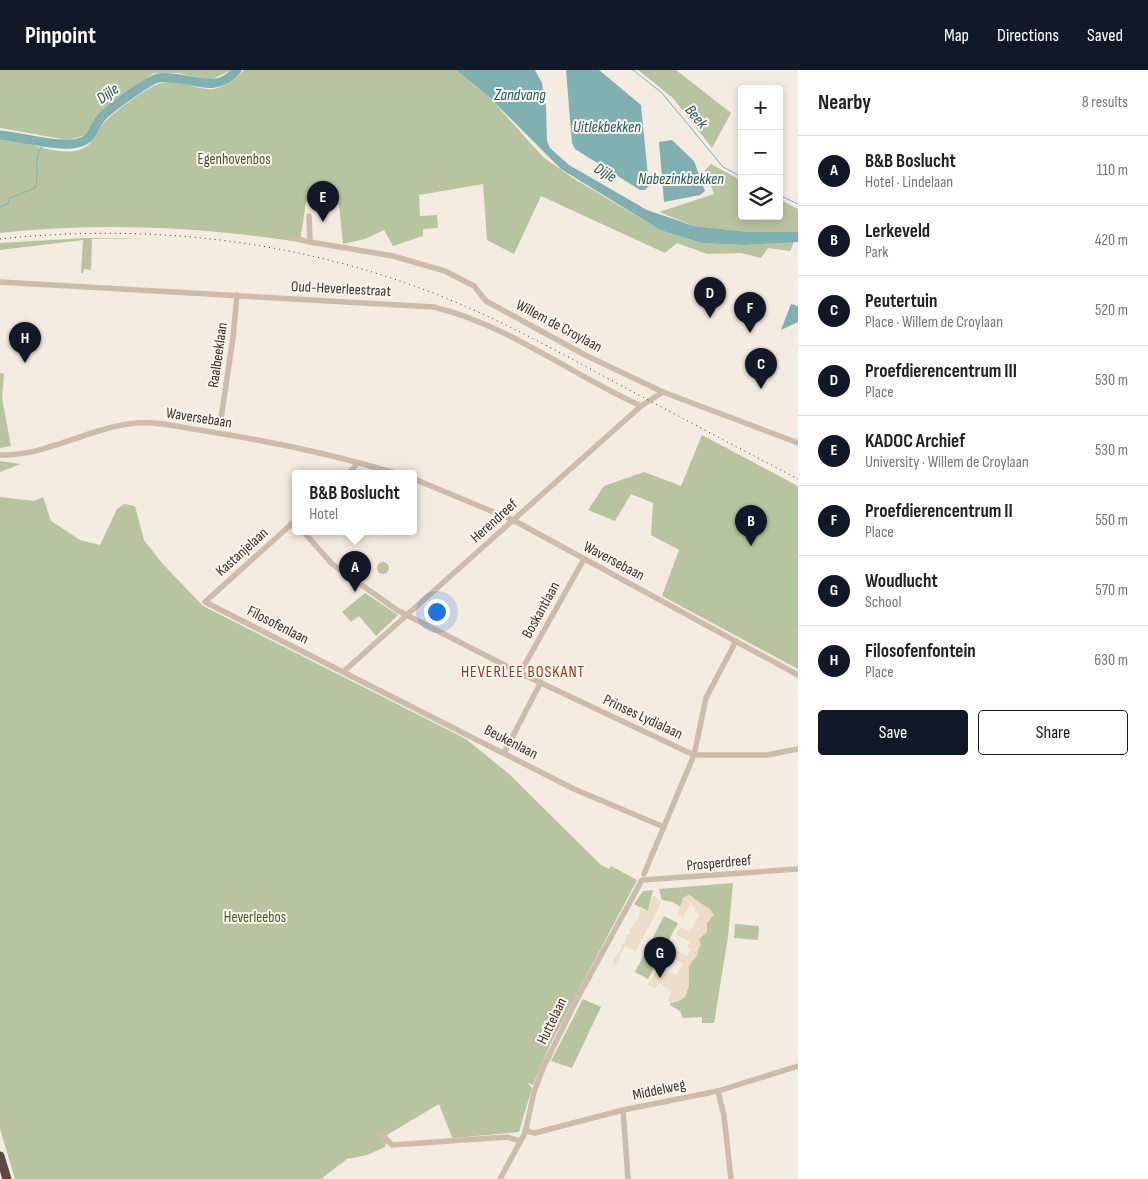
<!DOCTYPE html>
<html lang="en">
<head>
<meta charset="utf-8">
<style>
	:root { --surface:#fff; --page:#f6f6f6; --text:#222; --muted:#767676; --line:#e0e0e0; --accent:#111827 }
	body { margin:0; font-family:"Sofia Sans Condensed",sans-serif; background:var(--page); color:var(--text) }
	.controls { position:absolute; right:15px; top:15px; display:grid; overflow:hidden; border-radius:5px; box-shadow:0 2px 8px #0003 }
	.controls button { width:45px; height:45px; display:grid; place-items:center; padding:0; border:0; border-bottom:1px solid var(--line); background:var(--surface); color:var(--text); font:25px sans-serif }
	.you { position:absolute; left:436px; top:541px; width:18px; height:18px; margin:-12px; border:4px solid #fff; border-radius:50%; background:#1a73e8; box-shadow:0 0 0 8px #1a73e833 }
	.badge { display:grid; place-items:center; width:32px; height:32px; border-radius:50%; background:var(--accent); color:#fff; font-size:16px; font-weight:700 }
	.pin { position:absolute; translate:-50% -41px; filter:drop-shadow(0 1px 2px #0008) }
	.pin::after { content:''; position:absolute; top:26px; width:18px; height:15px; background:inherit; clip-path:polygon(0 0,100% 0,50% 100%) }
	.popup { position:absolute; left:292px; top:400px; width:125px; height:65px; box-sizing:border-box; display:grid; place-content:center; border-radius:5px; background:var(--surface); filter:drop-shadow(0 1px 4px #0005); font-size:16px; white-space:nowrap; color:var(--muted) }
	.popup b { font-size:19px; color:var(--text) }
	.popup::after { content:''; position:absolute; left:50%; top:100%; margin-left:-10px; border:10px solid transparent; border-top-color:var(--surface) }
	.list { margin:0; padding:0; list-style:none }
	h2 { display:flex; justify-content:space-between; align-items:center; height:65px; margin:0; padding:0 20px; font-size:21px }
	h2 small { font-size:16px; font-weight:400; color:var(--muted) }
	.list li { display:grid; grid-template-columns:32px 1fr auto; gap:15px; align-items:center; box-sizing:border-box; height:70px; padding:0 20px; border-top:1px solid var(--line) }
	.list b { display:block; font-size:19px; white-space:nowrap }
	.list p { margin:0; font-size:16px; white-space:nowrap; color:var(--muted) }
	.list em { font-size:16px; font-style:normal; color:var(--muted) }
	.actions { display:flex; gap:10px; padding:15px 20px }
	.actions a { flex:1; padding:11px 0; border:1px solid var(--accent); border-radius:5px; text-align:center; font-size:18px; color:var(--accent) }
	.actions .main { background:var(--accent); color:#fff }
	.icon { flex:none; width:28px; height:28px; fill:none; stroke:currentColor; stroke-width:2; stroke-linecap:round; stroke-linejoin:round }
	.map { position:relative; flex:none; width:798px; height:1109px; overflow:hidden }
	header { display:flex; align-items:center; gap:30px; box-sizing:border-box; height:70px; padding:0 25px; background:var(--accent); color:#fff }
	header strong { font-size:24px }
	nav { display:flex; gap:28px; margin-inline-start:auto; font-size:18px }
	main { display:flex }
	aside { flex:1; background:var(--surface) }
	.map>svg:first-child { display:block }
</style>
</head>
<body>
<header>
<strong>Pinpoint</strong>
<nav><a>Map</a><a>Directions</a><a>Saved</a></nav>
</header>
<main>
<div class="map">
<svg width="798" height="1109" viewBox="0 0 798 1109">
	<rect width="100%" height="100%" fill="#f4ebe1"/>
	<g fill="#b8c4a0">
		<path d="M 0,0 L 232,0 L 208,11 L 179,3 L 154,3 L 107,36 L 98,46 L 87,65 L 68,70 L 0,58 Z"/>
		<path d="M 244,0 L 456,0 L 491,29 L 543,87 L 576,110 L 660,160 L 701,173 L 745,175 L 794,172 L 790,181 L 768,178 L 761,188 L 741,183 L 707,184 L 677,173 L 665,183 L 541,126 L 514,184 L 487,170 L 483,114 L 419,125 L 420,146 L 437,145 L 438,158 L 423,159 L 423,166 L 393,176 L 384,160 L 365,169 L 343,174 L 339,135 L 306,132 L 300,172 C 200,157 100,152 0,163 L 0,68 C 25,69 54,87 79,80 C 94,75 95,64 104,53 C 111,44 145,19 156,15 C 187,1 207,41 244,0 Z"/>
		<path d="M 638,0 L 676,0 L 731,43 L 712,78 L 673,28 Z"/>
		<path d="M 711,94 L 742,111 L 742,146 L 779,146 L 779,129 L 798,139 L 798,162 L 749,162 L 694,156 L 659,142 L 714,124 L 705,100 Z"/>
		<path d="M 84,168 L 154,169 L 92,169 L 91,200 L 84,199 L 83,203 L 81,203 L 83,170 L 0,180 L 0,173 Z"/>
		<path d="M 0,303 L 4,304 L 2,328 L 11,376 L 0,378 Z"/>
		<path d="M 702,365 L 798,416 L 798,599 L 662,526 L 679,480 L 651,465 L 653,433 L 631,424 L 615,451 L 588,440 L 604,416 L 644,402 L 681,416 Z"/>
		<path d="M 0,391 L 21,394 L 0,402 Z"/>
		<path d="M 0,427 L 34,431 L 43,427 L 51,451 L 80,470 L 100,475 L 117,439 L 124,434 L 135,436 L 144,470 L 161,492 L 203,536 L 466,669 L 508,703 L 601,795 L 609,799 L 611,796 L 637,810 L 551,973 L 533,1015 L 527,1012 L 532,1018 L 519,1062 L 455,1068 L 452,1067 L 439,1034 L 387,1065 L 385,1077 L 367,1085 L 347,1089 L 321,1109 L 15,1109 L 0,1059 Z"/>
		<circle cx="383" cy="498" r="6"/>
		<path d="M 365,523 L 398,545 L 376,566 L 359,546 L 351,552 L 342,542 Z"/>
		<path d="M 733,813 L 728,867 L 714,953 L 702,953 L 702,947 L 683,948 L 680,941 L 670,935 L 670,933 L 681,930 C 692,920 686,909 689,897 C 691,886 703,880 699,869 L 704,864 L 706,854 L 710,850 L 705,837 C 698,834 694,826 688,825 L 680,837 L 673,832 L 662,830 L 659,819 Z"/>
		<path d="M 653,820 L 648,841 L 634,834 L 643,821 Z"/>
		<path d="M 664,846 L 678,853 L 648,909 L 635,902 Z"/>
		<path d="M 735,854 L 759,856 L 758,870 L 734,868 Z"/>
		<path d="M 583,929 L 601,937 L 572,998 L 551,991 Z"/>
	</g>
	<g fill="#ecdcc8">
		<path d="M 654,825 L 661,833 L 636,881 L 625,876 L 614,897 L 613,890 L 622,878 L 621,875 L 625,873 L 627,865 L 631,863 L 629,860 L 639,848 L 640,840 L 648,841 L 650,831 Z"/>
		<path d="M 688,825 L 710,839 L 714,845 L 707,851 L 707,863 L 702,865 L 699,868 L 701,875 L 697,880 L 698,884 L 689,896 L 689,916 L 685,927 L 676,932 L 670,933 L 668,930 L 672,921 L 659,913 L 655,919 L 648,915 L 659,896 L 676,905 L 683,894 L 665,884 L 669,876 L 687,886 L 691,879 L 687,877 L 690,872 L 676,864 L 680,857 L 690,862 L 700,844 L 695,841 L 696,838 L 690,834 L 683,847 L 678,844 L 683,828 Z"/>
	</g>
	<g fill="#7fb0b2">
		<path d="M 456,0 L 535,0 L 542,13 L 546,36 L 547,71 L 550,78 L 569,95 L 647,140 L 694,156 L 749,162 L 798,162 L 798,172 L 745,175 L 701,173 L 660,160 L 561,99 L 489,27 Z"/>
		<path d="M 566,0 L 599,0 L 641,35 L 649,116 L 645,120 L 640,120 L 575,79 L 572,73 Z"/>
		<path d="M 672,70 L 694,91 L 705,121 L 700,125 L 664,132 L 659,72 Z"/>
		<path d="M 791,234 L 798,236 L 798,252 L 781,260 Z"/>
	</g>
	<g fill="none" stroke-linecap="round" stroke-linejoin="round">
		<g stroke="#7fb0b2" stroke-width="1">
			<path d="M 633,0 L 662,23 L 723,97 L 742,107"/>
			<path d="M 779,125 L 798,134"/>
			<path d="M 0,137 L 8,134 L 10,128 L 35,118 C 41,100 30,89 46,71"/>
		</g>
		<path stroke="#7fb0b2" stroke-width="9" d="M 0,65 C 20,67 54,76 72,74 C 94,72 91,60 101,48 C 107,40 149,10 158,8 C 185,3 214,28 237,0"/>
		<g stroke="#cdbbac" stroke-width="5.5">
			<path d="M 309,146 L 310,172 L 393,186 L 445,201 L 474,216 L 486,231 L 585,285 L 663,322 L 798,373"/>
			<path d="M 293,168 L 310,172"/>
			<path d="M 0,212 L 434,237 C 508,255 572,305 641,336"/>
			<path d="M 221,348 L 233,268 L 237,225"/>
			<path d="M 0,385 C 48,386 89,357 137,353 C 159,351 183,358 205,361 C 269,371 332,384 395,403"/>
			<path d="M 349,403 L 358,393"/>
			<path d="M 414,409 L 513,450 L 798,605"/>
			<path d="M 296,450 L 205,532 L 574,719 L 664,757"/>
			<path d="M 303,461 L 332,494 L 397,540 L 520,603 L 694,685 L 767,685 L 798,679"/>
			<path d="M 343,602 L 641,336 L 663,322"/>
			<path d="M 520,603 L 584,489"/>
			<path d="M 504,683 L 541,612"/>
			<path d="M 644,804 L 694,685 L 706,628 L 736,571"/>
			<path d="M 718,1021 L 724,1046 L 731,1109"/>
			<path d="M 623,1040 L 628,1109"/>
			<path d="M 525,1061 L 535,1063 L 623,1040 L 718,1021 L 798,996"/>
			<path d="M 381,1064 L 392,1075 L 507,1067 L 520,1071"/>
			<path d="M 500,1109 L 525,1063 L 534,1022 L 544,996 L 575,933 L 642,810 L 798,799"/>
		</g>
		<path stroke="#5c4a42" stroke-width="9" d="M 0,1086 L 7,1109"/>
		<path stroke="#3b302b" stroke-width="1" stroke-dasharray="1 4" stroke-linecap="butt" d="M 0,169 C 141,154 283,168 417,217 C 484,241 546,275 609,309 C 672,343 735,376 798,409"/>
	</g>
	<g text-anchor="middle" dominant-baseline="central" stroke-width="4" stroke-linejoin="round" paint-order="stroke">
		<g font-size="15" fill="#4a5a2e" stroke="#fbf5ee">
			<text x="234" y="89">Egenhovenbos</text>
			<text x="255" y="847">Heverleebos</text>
		</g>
		<g font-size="15" fill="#3b302b" stroke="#fbf5ee">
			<text transform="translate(341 219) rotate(3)">Oud-Heverleestraat</text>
			<text transform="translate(559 256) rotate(28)">Willem de Croylaan</text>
			<text transform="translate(218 285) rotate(-82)">Raalbeeklaan</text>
			<text transform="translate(199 348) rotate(9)">Waversebaan</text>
			<text transform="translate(494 451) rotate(-42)">Herendreef</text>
			<text transform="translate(242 482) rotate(-42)">Kastanjelaan</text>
			<text transform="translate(614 491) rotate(28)">Waversebaan</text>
			<text transform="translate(541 540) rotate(-61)">Boskantlaan</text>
			<text transform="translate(278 555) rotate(27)">Filosofenlaan</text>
			<text transform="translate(643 647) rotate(25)">Prinses Lydialaan</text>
			<text transform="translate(511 672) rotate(27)">Beukenlaan</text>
			<text transform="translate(719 793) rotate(-5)">Prosperdreef</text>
			<text transform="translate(552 951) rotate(-64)">Huttelaan</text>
			<text transform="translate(659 1020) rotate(-12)">Middelweg</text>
		</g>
		<g font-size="16" font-style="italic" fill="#1f5a5e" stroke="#fbf5ee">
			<text transform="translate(108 24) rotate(-35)">Dijle</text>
			<text x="520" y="25">Zandvang</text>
			<text transform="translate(696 47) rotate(50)">Beek</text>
			<text x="607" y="57">Uitlekbekken</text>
			<text transform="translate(605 103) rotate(30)">Dijle</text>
			<text x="681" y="109">Nabezinkbekken</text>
		</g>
		<g font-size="16" letter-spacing="1" fill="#8c3b22" stroke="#fbf5ee">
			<text x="523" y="602">HEVERLEE BOSKANT</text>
		</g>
	</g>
</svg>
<div class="controls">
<button>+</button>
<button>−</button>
<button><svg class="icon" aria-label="layers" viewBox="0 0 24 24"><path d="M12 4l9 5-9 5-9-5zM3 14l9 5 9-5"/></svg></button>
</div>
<div class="you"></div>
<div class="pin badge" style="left:355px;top:522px">A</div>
<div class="popup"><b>B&amp;B Boslucht</b>Hotel</div>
<div class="pin badge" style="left:751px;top:476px">B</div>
<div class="pin badge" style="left:761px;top:319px">C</div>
<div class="pin badge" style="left:710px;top:248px">D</div>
<div class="pin badge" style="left:323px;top:152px">E</div>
<div class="pin badge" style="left:750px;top:263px">F</div>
<div class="pin badge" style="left:660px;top:908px">G</div>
<div class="pin badge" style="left:25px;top:293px">H</div>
</div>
<aside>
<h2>Nearby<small>8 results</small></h2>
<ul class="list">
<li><span class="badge">A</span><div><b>B&amp;B Boslucht</b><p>Hotel · Lindelaan</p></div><em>110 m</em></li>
<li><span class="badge">B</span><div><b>Lerkeveld</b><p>Park</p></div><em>420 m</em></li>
<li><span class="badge">C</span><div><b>Peutertuin</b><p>Place · Willem de Croylaan</p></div><em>520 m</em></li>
<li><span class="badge">D</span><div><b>Proefdierencentrum III</b><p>Place</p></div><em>530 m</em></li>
<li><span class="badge">E</span><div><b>KADOC Archief</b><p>University · Willem de Croylaan</p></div><em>530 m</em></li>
<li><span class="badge">F</span><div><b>Proefdierencentrum II</b><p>Place</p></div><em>550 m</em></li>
<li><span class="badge">G</span><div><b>Woudlucht</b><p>School</p></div><em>570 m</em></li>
<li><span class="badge">H</span><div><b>Filosofenfontein</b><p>Place</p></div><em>630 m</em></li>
</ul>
<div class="actions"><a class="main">Save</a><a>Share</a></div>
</aside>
</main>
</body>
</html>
